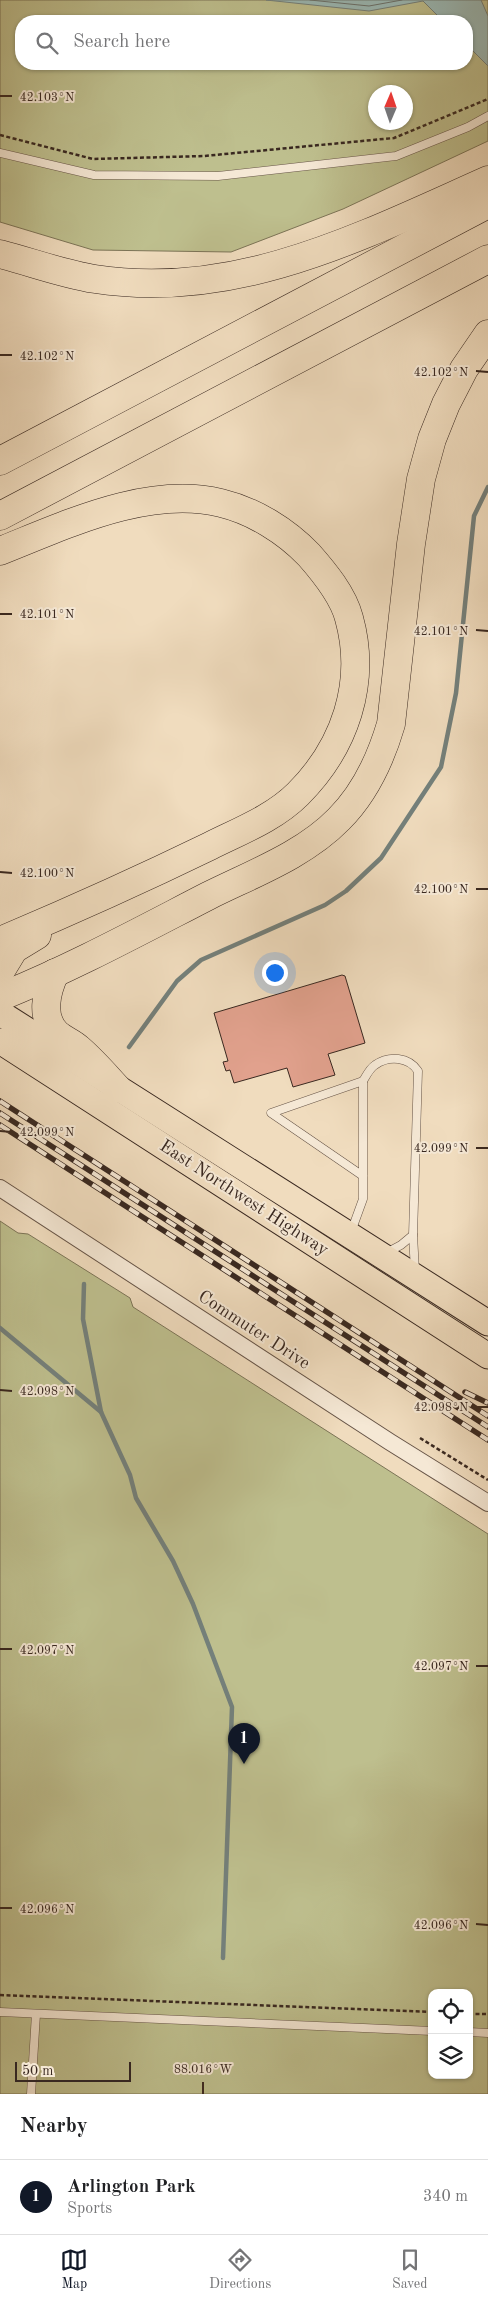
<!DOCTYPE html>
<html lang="en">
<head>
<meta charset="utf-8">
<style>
	:root { --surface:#fff; --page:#f2f2f2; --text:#202124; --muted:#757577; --line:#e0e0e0; --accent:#111827 }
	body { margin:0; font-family:"Old Standard TT",serif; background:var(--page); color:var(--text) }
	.controls { position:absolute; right:15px; bottom:15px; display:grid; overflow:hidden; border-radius:10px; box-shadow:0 1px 4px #0004 }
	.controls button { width:45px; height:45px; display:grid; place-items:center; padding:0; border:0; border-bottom:1px solid var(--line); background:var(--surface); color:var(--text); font:25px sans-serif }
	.compass { position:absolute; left:368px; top:85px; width:45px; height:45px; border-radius:50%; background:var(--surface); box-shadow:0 1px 4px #0004; rotate:2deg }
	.scale { position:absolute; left:15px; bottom:12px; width:116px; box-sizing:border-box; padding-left:5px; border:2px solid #392820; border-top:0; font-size:14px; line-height:18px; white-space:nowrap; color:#392820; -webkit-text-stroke:4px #f5e8d5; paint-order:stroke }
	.you { position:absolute; left:274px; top:972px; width:18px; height:18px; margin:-12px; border:4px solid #fff; border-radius:50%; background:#1a73e8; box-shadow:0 0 0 8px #1a73e833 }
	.badge { display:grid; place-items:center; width:32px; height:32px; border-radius:50%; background:var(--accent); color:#fff; font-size:16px; font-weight:700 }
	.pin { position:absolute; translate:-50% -41px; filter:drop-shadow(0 1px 2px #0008) }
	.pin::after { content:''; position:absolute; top:26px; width:18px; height:15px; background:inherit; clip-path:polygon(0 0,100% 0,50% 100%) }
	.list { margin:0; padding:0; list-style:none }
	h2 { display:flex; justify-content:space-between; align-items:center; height:65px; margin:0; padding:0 20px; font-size:21px }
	h2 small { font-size:16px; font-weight:400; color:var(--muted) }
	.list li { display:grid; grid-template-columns:32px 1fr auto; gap:15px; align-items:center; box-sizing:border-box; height:75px; padding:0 20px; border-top:1px solid var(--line) }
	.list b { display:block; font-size:19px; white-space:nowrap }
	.list p { margin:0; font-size:16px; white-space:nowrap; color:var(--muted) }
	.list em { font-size:16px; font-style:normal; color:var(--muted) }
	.icon { flex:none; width:28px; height:28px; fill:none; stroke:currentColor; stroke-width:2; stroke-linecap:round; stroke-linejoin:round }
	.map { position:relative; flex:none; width:488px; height:2094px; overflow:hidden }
	.search { position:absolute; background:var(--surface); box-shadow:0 1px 4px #0004; left:15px; right:15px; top:15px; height:55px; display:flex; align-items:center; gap:12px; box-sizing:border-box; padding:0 18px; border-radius:20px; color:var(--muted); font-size:19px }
	.sheet { height:140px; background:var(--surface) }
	nav { display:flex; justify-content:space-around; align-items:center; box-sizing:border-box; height:70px; border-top:1px solid var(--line); background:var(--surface); font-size:14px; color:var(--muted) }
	nav a { display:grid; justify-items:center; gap:2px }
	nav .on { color:var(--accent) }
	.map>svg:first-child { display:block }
</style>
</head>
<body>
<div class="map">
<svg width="488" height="2094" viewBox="0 0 488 2094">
	<rect width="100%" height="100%" fill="#f0dcbe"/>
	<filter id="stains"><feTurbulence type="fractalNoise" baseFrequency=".004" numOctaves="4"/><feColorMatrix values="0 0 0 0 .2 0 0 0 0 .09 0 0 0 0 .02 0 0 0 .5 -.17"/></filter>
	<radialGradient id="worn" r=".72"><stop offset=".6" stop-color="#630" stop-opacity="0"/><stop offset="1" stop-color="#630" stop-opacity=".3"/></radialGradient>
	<g fill="#bebf8e" stroke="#7c7457" fill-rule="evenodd">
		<path d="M 0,0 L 488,0 L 488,141 L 343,209 L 231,252 L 93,250 L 0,222 ZM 21,21 L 467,21 L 467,64 L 21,64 ZM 376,92 L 406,92 L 406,122 L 376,122 Z"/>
		<path d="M 0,1221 L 18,1233 L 28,1234 L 130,1298 L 133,1307 L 488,1534 L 488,2094 L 0,2094 ZM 432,1993 L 469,1993 L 469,2075 L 432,2075 Z"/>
	</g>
	<path fill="#9bbab7" stroke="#74807b" d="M 266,0 L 481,0 L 488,16 L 488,66 L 467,45 L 467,21 L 443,21 L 423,1 L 369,11 Z"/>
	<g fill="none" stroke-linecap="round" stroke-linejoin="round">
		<path stroke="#6a716c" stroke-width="1" d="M 310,0 L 369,6 L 402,0"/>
		<g stroke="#74807b" stroke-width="4.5">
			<path d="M 129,1047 L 177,981 L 201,960 L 325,905 L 346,891 L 381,858 L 441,767 L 456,693 L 474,516 L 488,487"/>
			<path d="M 84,1284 L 83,1319 L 101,1412 L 130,1475 L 136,1498 L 173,1561 L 193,1604 L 232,1707 L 223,1958"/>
			<path d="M 0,1328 L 101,1412"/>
		</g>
	</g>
	<path fill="#e1a18d" stroke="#392820" d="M 342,975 L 345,976 L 365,1043 L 328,1054 L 335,1075 L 293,1087 L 287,1068 L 234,1083 L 230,1070 L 226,1071 L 223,1062 L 228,1061 L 214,1013 Z"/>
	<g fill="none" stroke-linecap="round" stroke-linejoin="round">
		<g stroke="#675548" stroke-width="9">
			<g id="lane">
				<path d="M 0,153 L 94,175 L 218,176 L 396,156 L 468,127 L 488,116"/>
				<path d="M 363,1081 C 366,1076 370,1068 375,1065 C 389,1055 409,1057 418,1071 L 413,1235 L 415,1271"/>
				<path d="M 351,1232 L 363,1199 L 363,1081 L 271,1113 L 363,1176"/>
				<path d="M 386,1253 L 401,1245 L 413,1235"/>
				<path d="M 0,2012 L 432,2031"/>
				<path d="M 469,2032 L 488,2033"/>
				<path d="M 31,2094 L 36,2014"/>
			</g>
		</g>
		<g stroke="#675548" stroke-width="18">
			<path id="street" d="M 0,1188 L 390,1442 L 488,1503"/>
		</g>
		<g stroke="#392820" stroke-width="27">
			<g id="primary">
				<path d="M 0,1013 L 488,1323"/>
				<path d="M 0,1041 L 488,1356"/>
			</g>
		</g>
		<g stroke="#392820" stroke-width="29">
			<g id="highway">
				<path d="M 0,254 C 31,262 63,274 95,279 C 237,301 362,236 488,180"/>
				<path d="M 0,461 L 488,204"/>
				<path d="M 0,516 L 488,259"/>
				<path d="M 0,551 C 66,525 148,485 221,503 C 254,511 286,531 309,555 C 324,572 343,595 349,618 C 367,683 345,747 298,794 C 274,818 240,831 210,846 C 140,880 71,911 0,941"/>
				<path d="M 0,972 L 14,949 L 37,935"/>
				<path d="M 55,973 C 46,992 40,1018 57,1034 C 64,1040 73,1043 79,1049 C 93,1061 105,1075 117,1088"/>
				<path d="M 0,997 C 72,968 140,931 208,896 C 252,874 304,855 339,819 C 365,793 381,758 391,724 L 411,544 L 421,479 L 432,439 L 446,404 L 464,369 L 488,334"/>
			</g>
		</g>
		<g stroke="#392820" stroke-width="2.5" stroke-dasharray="4 2.5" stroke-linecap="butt">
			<path d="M 0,135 L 93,159 L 204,156 L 394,138 L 488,99"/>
			<path d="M 420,1438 L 488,1480"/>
			<path d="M 0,1995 L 432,2012"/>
			<path d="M 469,2014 L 488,2014"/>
		</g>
		<use href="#lane" stroke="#f5e8d5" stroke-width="8"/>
		<use href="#street" stroke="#f5e8d5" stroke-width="16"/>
		<use href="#primary" stroke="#f0dcbe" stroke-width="25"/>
		<use href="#highway" stroke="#f0dcbe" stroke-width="28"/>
		<g stroke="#392820" stroke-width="5.5">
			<g id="rail">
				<path d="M 0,1101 L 488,1416"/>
				<path d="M 0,1113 L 488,1427"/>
				<path d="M 0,1125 L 488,1440"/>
				<path d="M 465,1392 L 488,1403"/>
			</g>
		</g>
		<use href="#rail" stroke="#f5e8d5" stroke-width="4" stroke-dasharray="11" stroke-linecap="butt"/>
	</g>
	<path fill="none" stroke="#392820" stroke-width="2" d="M 0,96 L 12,96M 0,355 L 12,355M 476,371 L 488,372M 0,614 L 12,614M 476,630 L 488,631M 0,872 L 12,873M 476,889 L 488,889M 0,1131 L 12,1132M 476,1148 L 488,1148M 0,1390 L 12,1391M 476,1407 L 488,1407M 0,1649 L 12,1649M 476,1666 L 488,1666M 0,1908 L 12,1908M 476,1924 L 488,1925M 203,2094 L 203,2082"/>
	<g text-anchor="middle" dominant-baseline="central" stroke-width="4" stroke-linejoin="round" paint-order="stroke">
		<g font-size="18" fill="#392820" stroke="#f5e8d5">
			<text transform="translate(244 1198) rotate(33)">East Northwest Highway</text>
			<text transform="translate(254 1330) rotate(33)">Commuter Drive</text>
		</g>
	</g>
	<g font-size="12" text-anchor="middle" fill="#392820" stroke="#f5e8d5" stroke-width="4" stroke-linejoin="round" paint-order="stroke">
		<text x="47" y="101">42.103°N</text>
		<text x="47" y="360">42.102°N</text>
		<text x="441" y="376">42.102°N</text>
		<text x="47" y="618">42.101°N</text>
		<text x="441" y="635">42.101°N</text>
		<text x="47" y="877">42.100°N</text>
		<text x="441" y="893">42.100°N</text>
		<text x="47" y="1136">42.099°N</text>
		<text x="441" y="1152">42.099°N</text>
		<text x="47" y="1395">42.098°N</text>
		<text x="441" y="1411">42.098°N</text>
		<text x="47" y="1654">42.097°N</text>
		<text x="441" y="1670">42.097°N</text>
		<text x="47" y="1913">42.096°N</text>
		<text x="441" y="1929">42.096°N</text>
		<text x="203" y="2073">88.016°W</text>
	</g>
	<rect width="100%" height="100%" filter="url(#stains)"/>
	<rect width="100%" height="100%" fill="url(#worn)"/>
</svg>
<div class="controls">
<button><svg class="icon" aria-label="locate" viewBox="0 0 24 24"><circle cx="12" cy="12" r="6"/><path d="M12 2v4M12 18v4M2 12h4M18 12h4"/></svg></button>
<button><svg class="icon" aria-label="layers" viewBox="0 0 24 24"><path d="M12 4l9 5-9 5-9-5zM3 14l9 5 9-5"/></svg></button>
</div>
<svg class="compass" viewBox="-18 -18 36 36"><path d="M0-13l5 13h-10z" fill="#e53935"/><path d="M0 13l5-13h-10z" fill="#757577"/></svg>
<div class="scale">50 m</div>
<div class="you"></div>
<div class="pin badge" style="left:244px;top:1764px">1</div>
<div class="search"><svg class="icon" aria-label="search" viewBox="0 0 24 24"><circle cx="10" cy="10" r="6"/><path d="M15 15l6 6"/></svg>Search here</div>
</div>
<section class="sheet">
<h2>Nearby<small></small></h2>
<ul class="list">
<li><span class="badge">1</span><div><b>Arlington Park</b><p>Sports</p></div><em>340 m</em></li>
</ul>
</section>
<nav>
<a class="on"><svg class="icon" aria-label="map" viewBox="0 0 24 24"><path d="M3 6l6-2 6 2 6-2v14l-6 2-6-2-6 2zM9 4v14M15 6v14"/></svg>Map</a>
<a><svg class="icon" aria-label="directions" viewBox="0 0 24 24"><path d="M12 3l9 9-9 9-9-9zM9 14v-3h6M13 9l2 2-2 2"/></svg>Directions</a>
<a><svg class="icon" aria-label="saved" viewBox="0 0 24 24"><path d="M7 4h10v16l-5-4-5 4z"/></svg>Saved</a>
</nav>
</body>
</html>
